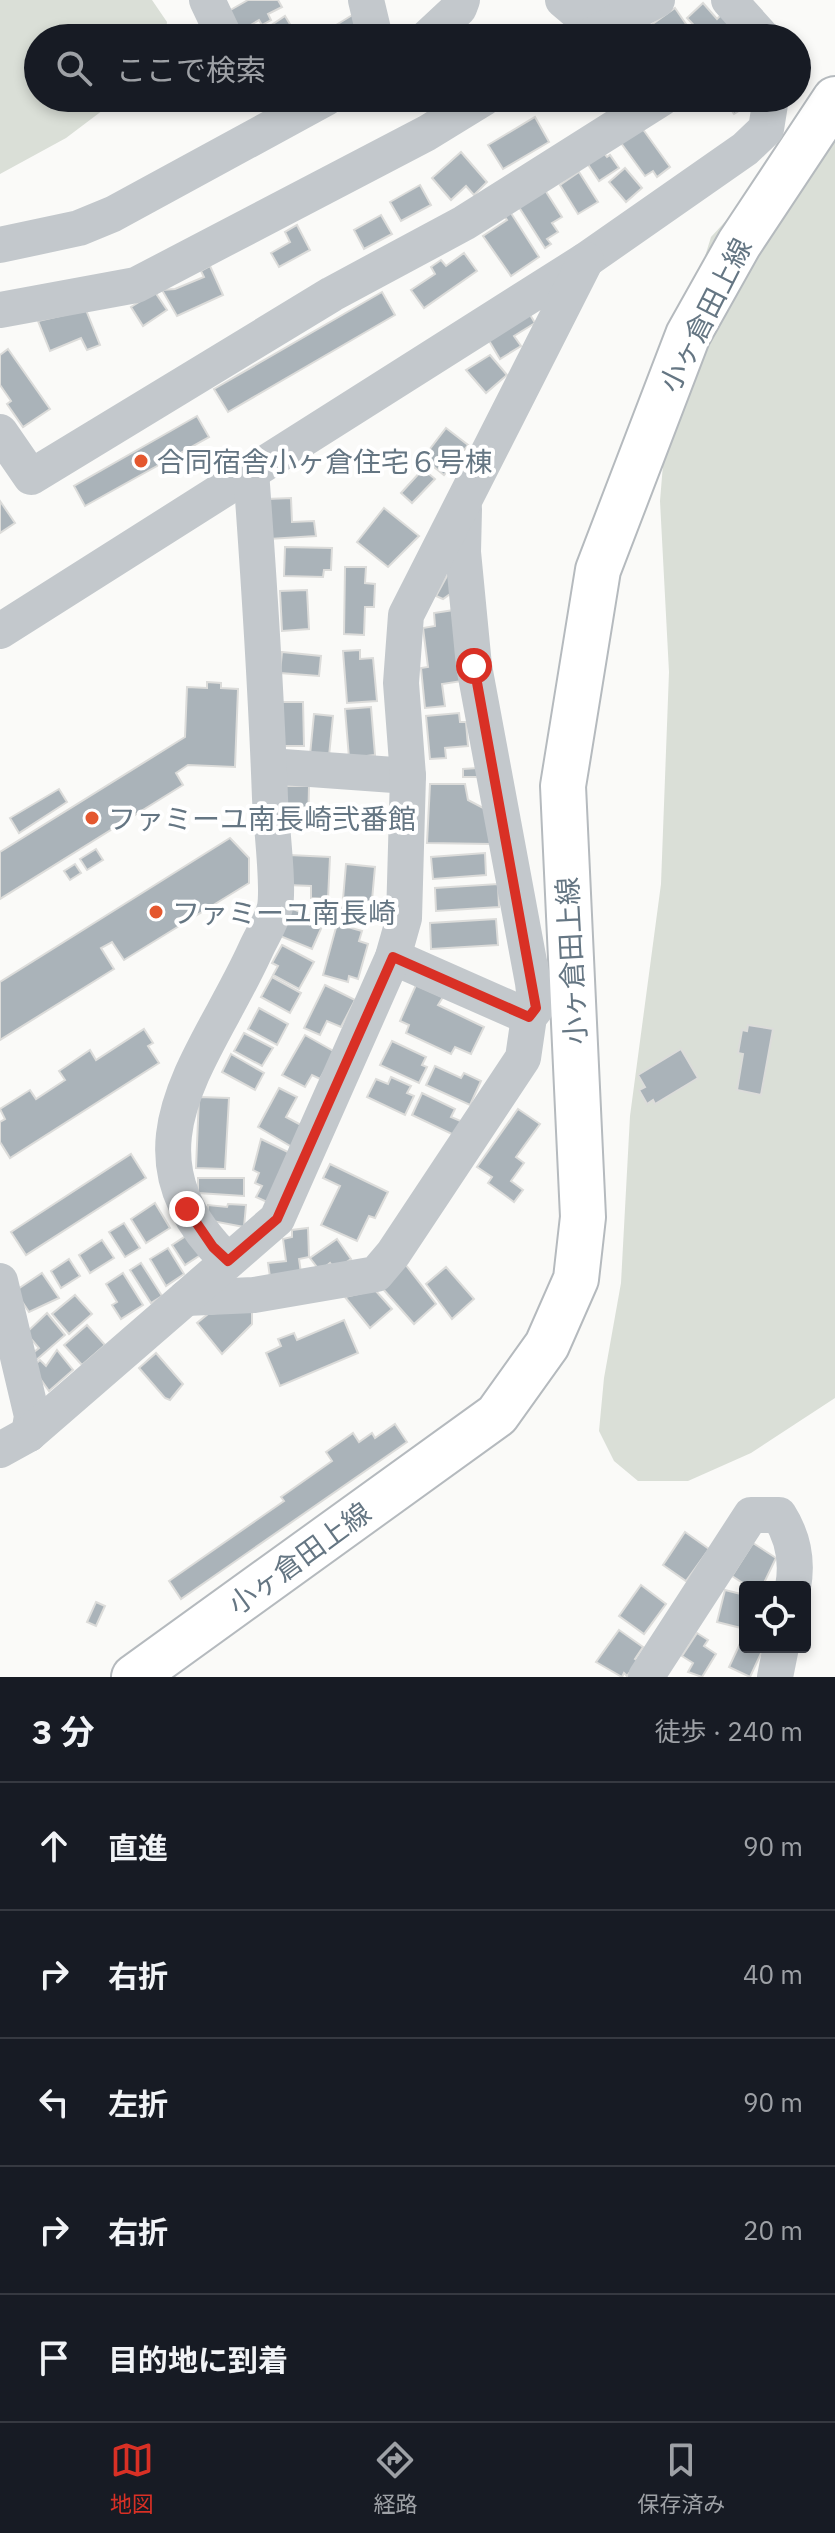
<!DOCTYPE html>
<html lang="ja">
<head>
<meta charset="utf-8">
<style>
	:root { --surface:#171b24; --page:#242831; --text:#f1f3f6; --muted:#9ea1a6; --line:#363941; --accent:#d93025 }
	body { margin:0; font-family:"IBM Plex Sans","Noto Sans JP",sans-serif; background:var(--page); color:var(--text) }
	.controls { position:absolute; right:24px; bottom:24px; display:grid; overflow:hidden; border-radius:8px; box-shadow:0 4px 12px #0003 }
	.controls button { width:72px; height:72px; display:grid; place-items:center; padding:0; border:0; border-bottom:2px solid var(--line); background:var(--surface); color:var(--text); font:40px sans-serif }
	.stop { position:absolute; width:24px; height:24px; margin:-18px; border:6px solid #d93025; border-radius:50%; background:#fff }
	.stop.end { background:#d93025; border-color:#fff; box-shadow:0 2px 8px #0008 }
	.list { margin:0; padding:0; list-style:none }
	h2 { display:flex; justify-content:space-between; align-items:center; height:104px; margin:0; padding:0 32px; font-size:34px }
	h2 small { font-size:26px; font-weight:400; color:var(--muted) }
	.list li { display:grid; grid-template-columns:52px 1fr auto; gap:24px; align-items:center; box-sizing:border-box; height:128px; padding:0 32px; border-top:2px solid var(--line) }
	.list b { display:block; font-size:30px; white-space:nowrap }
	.list em { font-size:26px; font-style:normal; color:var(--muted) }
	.icon { flex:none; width:44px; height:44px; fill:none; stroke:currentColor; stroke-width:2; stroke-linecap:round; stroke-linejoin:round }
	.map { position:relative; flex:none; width:835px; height:1677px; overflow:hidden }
	.search { position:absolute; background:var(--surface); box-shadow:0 4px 12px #0003; left:24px; right:24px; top:24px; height:88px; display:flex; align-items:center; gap:20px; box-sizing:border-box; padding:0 28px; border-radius:44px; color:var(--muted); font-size:30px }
	.sheet { height:744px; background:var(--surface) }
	nav { display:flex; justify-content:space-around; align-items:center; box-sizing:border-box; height:112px; border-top:2px solid var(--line); background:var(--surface); font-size:22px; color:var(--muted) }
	nav a { display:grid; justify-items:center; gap:4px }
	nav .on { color:var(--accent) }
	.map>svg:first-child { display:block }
</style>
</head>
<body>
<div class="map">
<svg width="835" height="1677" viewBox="0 0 835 1677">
	<rect width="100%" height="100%" fill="#fafaf8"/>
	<g fill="#dadfd7">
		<path d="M 0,0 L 152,0 L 167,22 L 165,38 L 38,38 L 38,98 L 119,98 L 66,138 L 0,174 Z"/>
		<path d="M 835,128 L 835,1398 L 751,1453 L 688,1481 L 638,1481 L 614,1461 L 599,1431 L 604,1378 L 621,1283 L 630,1116 L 661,884 L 669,672 L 660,501 L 671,367 L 711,237 L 788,153 Z"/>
	</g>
	<g fill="#aab3b9" stroke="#dcdcda" stroke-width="2">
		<path d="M 248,0 L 278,0 L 282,7 L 268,14 L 271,20 L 262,25 L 259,20 L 239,32 L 227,12 Z"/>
		<path d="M 703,3 L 717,19 L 721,15 L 730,24 L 715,38 L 706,38 L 687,18 Z"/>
		<path d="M 675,8 L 688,27 L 683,31 L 688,38 L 655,38 L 647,28 Z"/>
		<path d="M 354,14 L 359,38 L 333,38 L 328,30 Z"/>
		<path d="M 285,16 L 293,29 L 280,38 L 252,38 Z"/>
		<path d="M 723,98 L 748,98 L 745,107 L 734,114 Z"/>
		<path d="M 535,117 L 549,142 L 503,169 L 488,145 Z"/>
		<path d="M 642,128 L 670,167 L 657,177 L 653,171 L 645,176 L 621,143 Z"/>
		<path d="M 461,152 L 487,182 L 474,195 L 466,186 L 451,200 L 432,178 Z"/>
		<path d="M 603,152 L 607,157 L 610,155 L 619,168 L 599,181 L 585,160 Z"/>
		<path d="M 625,168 L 642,188 L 626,202 L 609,182 Z"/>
		<path d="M 579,172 L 598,202 L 578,214 L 560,185 Z"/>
		<path d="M 420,185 L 431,205 L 401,221 L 390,202 Z"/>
		<path d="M 543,187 L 562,217 L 552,223 L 558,232 L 547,239 L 551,244 L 545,248 L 517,204 Z"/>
		<path d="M 509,210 L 539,257 L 511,276 L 483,236 L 507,220 L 503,214 Z"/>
		<path d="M 381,215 L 392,234 L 364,249 L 354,230 Z"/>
		<path d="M 297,225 L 310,250 L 279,267 L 271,253 L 290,242 L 285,232 Z"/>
		<path d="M 464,253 L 477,271 L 424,308 L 411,290 L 435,274 L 431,267 L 441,260 L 446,266 Z"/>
		<path d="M 210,266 L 223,295 L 177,316 L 162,290 L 175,289 L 204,277 L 201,271 Z"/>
		<path d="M 155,292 L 167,310 L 143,326 L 131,307 Z"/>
		<path d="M 382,292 L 395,315 L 228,412 L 214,389 Z"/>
		<path d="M 86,310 L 100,345 L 87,350 L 81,338 L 50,351 L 38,321 Z"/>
		<path d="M 529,313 L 535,323 L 514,336 L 521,346 L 500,359 L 488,339 Z"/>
		<path d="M 8,349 L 50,409 L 23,427 L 7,404 L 11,401 L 0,385 L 0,355 Z"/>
		<path d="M 490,355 L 507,375 L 486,393 L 466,370 Z"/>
		<path d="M 197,416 L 209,437 L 85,506 L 74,486 Z"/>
		<path d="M 446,428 L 468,445 L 444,475 L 423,458 Z"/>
		<path d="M 423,469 L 435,479 L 412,503 L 401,493 Z"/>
		<path d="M 291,498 L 292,522 L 314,521 L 316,536 L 269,539 L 267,499 Z"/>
		<path d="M 0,501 L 15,523 L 0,533 Z"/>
		<path d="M 384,508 L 419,536 L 388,567 L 357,542 Z"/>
		<path d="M 285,547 L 332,548 L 331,570 L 324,570 L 323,577 L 284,576 Z"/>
		<path d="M 453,565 L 457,589 L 443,599 L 436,596 Z"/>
		<path d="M 345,567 L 366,567 L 365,583 L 375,584 L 374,607 L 365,607 L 364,635 L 344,634 Z"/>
		<path d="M 307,590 L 309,629 L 282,631 L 280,591 Z"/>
		<path d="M 454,610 L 462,681 L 442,684 L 445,706 L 425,708 L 421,668 L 428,667 L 423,628 L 435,626 L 434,613 Z"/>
		<path d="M 360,650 L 360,659 L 373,658 L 377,701 L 347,703 L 343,651 Z"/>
		<path d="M 282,652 L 321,656 L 319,676 L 280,673 Z"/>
		<path d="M 207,682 L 221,683 L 221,688 L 238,689 L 235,767 L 188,765 L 176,773 L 183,785 L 0,899 L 0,852 L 185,737 L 187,687 L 207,688 Z"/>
		<path d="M 279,702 L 303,702 L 304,746 L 279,746 Z"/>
		<path d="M 371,707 L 375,755 L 349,758 L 345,709 Z"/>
		<path d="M 459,713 L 460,722 L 466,722 L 468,746 L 445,748 L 446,758 L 430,759 L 426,716 Z"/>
		<path d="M 314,714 L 333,716 L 329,756 L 310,755 Z"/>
		<path d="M 478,768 L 479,777 L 463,777 L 463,769 Z"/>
		<path d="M 430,784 L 465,784 L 468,800 L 491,812 L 491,844 L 427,843 Z"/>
		<path d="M 286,786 L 309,786 L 308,829 L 293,828 L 293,816 L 286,816 Z"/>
		<path d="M 59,789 L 67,802 L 19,833 L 10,818 Z"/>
		<path d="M 230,838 L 249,858 L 249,883 L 124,960 L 112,942 L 101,948 L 114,969 L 0,1040 L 0,982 Z"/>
		<path d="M 96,849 L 103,860 L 87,870 L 80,859 Z"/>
		<path d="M 485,853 L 486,875 L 433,879 L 431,857 Z"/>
		<path d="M 289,855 L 330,857 L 328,899 L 311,898 L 311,886 L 287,885 Z"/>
		<path d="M 75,864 L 81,873 L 70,880 L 64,871 Z"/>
		<path d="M 346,864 L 375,867 L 372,900 L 382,900 L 380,914 L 342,911 Z"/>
		<path d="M 498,884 L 499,907 L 436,911 L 435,888 Z"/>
		<path d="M 291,908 L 324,922 L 312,949 L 280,936 Z"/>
		<path d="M 496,919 L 498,945 L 431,949 L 430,923 Z"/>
		<path d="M 337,924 L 362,931 L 359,941 L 368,944 L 358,979 L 349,976 L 348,982 L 323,975 Z"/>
		<path d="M 282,945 L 314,962 L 299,989 L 273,975 L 278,966 L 272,963 Z"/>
		<path d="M 272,977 L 301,993 L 290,1013 L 261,997 Z"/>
		<path d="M 325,985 L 355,1000 L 341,1027 L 327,1021 L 320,1035 L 304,1028 Z"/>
		<path d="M 416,985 L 443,997 L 438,1005 L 484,1027 L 471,1054 L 455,1047 L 451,1054 L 406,1033 L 409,1025 L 400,1021 Z"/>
		<path d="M 259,1008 L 288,1024 L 277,1045 L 248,1029 Z"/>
		<path d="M 748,1025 L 773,1029 L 761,1095 L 737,1090 L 743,1054 L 738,1053 L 742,1030 L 747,1031 Z"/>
		<path d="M 144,1029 L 153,1043 L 148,1046 L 159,1063 L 10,1158 L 0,1142 L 0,1122 L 5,1119 L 0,1109 L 30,1090 L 36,1099 L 65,1080 L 59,1071 L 90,1050 L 96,1060 Z"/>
		<path d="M 244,1033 L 273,1048 L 262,1066 L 234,1051 Z"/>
		<path d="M 305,1035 L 335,1052 L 320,1079 L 312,1075 L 305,1087 L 282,1075 Z"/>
		<path d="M 392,1041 L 426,1057 L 422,1065 L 427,1067 L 419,1083 L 380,1065 Z"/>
		<path d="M 681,1049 L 698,1078 L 655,1104 L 653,1100 L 647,1104 L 639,1090 L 645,1087 L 638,1075 Z"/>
		<path d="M 231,1054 L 264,1073 L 255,1090 L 222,1072 Z"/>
		<path d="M 435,1066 L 461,1078 L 464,1073 L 481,1081 L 470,1105 L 426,1085 Z"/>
		<path d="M 391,1077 L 411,1086 L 407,1093 L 414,1096 L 405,1115 L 367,1097 L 376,1079 L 388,1084 Z"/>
		<path d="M 279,1088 L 297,1097 L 286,1117 L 303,1126 L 292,1147 L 258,1127 Z"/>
		<path d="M 422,1093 L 455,1109 L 451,1117 L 463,1122 L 456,1136 L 412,1115 Z"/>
		<path d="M 199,1097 L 229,1098 L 225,1169 L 196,1168 Z"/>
		<path d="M 518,1109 L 540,1124 L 516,1157 L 524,1163 L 511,1181 L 523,1190 L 514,1202 L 488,1183 L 492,1177 L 477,1167 Z"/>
		<path d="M 261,1139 L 290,1153 L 267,1202 L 256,1197 L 262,1186 L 255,1183 L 259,1173 L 253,1170 Z"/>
		<path d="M 131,1154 L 146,1178 L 26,1255 L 11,1232 Z"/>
		<path d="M 330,1164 L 388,1192 L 375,1218 L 369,1216 L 357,1241 L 321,1225 L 340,1186 L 323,1178 Z"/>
		<path d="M 198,1178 L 244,1178 L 244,1196 L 198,1193 Z"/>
		<path d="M 155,1203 L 170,1228 L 146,1243 L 131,1219 Z"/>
		<path d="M 228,1204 L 246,1205 L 244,1227 L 207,1220 L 208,1205 L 227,1207 Z"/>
		<path d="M 124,1223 L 140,1248 L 125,1257 L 109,1232 Z"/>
		<path d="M 308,1228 L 309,1257 L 299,1259 L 301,1273 L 270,1277 L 268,1263 L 286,1261 L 283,1239 L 292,1237 L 292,1230 Z"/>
		<path d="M 189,1234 L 202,1254 L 185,1265 L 172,1245 Z"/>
		<path d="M 337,1239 L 351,1259 L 335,1270 L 330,1263 L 320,1271 L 310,1258 Z"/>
		<path d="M 102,1240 L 114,1258 L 90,1273 L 79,1255 Z"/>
		<path d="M 168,1248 L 184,1274 L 166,1286 L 150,1259 Z"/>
		<path d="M 69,1259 L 80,1276 L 61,1288 L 51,1271 Z"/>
		<path d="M 141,1263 L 162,1296 L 151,1303 L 130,1270 Z"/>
		<path d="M 405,1264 L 436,1304 L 414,1324 L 383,1289 Z"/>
		<path d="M 446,1267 L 474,1299 L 452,1319 L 426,1284 Z"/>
		<path d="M 42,1273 L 59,1298 L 29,1312 L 15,1291 Z"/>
		<path d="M 123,1273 L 143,1305 L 121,1319 L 112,1305 L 117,1302 L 106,1284 Z"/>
		<path d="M 375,1290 L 392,1309 L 370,1328 L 345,1297 Z"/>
		<path d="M 75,1295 L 92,1314 L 69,1334 L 52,1314 Z"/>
		<path d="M 252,1309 L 252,1324 L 222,1354 L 197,1323 L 208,1314 Z"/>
		<path d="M 47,1313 L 65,1335 L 34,1362 L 29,1356 L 39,1348 L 26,1333 Z"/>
		<path d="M 344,1320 L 358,1353 L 280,1386 L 266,1353 L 281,1346 L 278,1339 L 294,1333 L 297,1340 Z"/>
		<path d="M 87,1325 L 105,1345 L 82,1365 L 64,1345 Z"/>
		<path d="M 57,1350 L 73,1370 L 49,1391 L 32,1367 L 40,1360 L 46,1366 Z"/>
		<path d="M 156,1353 L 183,1384 L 170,1400 L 165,1398 L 139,1368 Z"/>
		<path d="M 395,1424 L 407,1442 L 181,1599 L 169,1581 L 284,1501 L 281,1497 L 332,1461 L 326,1452 L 353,1433 L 359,1442 L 372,1433 L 375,1438 Z"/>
		<path d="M 685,1532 L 709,1549 L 686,1581 L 663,1565 Z"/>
		<path d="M 753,1543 L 776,1558 L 762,1587 L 749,1587 L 732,1576 Z"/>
		<path d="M 641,1585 L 666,1604 L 644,1634 L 619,1616 Z"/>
		<path d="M 725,1590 L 745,1595 L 745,1629 L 717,1622 Z"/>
		<path d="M 96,1602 L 105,1606 L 96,1626 L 87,1622 Z"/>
		<path d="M 619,1630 L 643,1647 L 635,1659 L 638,1661 L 627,1676 L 624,1673 L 622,1677 L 596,1662 Z"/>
		<path d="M 697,1633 L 708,1640 L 704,1646 L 716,1654 L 702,1677 L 688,1672 L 693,1663 L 682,1656 Z"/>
		<path d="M 744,1635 L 745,1647 L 764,1647 L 750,1677 L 729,1667 Z"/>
	</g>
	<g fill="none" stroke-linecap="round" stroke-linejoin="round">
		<g stroke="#b5babe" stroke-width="48">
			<path id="major" d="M 134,1677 L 497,1415 L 547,1345 L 576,1279 L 583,1217 L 563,786 L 598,570 L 688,335 L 739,244 L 835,99"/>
		</g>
		<g stroke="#c3c8cc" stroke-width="36">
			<path d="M 207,0 L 225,38"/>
			<path d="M 366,0 L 375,38"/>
			<path d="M 563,0 L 576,11 L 601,0"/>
			<path d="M 729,0 L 763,38"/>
			<path d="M 427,38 L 459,8 L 462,0"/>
			<path d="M 586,38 L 657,0"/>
			<path d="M 0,245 L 79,228 L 113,214 L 326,98"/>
			<path d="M 0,310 L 136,285 L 427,133 L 484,98"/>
			<path d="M 0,432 L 31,477 L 332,294 L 464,223 L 662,98"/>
			<path d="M 0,631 L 586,260 L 745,149 L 766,129 L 771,98"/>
			<path d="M 269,766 L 408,776"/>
			<path d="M 393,957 L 529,1017"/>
			<path d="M 228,1261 C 114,1151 205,1061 255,951 C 261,937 272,921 275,907 C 279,884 271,824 270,798 C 266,689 259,580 251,471"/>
			<path d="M 0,1281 L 32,1416 L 29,1434"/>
			<path d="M 186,1298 L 254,1295 L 376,1274 L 393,1254 L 523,1058 L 529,1017 L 536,1008 L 533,983 L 474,666 L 463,552 L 464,509"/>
			<path d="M 0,1450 L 29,1434 L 277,1219 L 393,957 L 404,918 L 408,776 L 401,683 L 406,615 L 586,260"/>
			<path d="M 646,1677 L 751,1515 L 779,1515 C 793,1537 798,1560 793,1587"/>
			<path d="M 775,1677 L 781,1647"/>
		</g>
		<use href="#major" stroke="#fff" stroke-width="44"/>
	</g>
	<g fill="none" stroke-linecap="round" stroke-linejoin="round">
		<path stroke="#d93025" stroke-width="10" d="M 187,1209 L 213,1247 L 228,1261 L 277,1219 L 393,957 L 529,1017 L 536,1008 L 474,666"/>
	</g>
	<g fill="#e4572e" stroke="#fff" stroke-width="3">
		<circle cx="141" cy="461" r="8"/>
		<circle cx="92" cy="818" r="8"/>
		<circle cx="156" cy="912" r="8"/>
	</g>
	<g text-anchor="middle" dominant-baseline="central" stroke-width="8" stroke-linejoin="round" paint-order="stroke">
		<g font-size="28" fill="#657683" stroke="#fff">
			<text transform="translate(705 315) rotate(-63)">小ヶ倉田上線</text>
			<text transform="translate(571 961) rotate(-93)">小ヶ倉田上線</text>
			<text transform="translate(299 1558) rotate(-36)">小ヶ倉田上線</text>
		</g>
		<g font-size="28" fill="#657683" stroke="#fff" text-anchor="start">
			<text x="157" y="461">合同宿舎小ヶ倉住宅６号棟</text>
			<text x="108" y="818">ファミーユ南長崎弐番館</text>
			<text x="172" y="912">ファミーユ南長崎</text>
		</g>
	</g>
</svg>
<div class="controls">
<button><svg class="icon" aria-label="locate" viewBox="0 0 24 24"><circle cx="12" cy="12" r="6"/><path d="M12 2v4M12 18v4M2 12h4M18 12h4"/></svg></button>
</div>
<div class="stop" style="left:474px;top:666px"></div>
<div class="stop end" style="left:187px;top:1209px"></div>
<div class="search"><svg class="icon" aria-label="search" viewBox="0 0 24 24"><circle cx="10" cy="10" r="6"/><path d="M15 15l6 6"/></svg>ここで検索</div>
</div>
<section class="sheet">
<h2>3 分<small>徒歩 · 240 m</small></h2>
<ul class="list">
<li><svg class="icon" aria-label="ahead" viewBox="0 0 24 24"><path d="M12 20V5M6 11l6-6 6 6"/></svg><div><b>直進</b></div><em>90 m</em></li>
<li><svg class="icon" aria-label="right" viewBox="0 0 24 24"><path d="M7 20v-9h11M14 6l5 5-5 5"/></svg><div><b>右折</b></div><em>40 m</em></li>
<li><svg class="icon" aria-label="left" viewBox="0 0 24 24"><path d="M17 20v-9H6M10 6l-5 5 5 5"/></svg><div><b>左折</b></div><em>90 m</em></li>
<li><svg class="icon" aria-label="right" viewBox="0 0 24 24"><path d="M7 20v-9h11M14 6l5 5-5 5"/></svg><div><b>右折</b></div><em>20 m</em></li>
<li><svg class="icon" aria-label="arrive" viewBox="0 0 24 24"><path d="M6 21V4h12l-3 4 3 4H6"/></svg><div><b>目的地に到着</b></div></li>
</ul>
</section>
<nav>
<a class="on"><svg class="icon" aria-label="map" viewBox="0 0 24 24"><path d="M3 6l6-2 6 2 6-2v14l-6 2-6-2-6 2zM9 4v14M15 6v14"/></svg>地図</a>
<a><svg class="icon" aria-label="directions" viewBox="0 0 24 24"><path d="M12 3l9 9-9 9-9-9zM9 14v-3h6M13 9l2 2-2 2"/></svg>経路</a>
<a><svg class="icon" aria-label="saved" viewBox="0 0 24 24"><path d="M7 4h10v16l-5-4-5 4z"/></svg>保存済み</a>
</nav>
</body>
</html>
